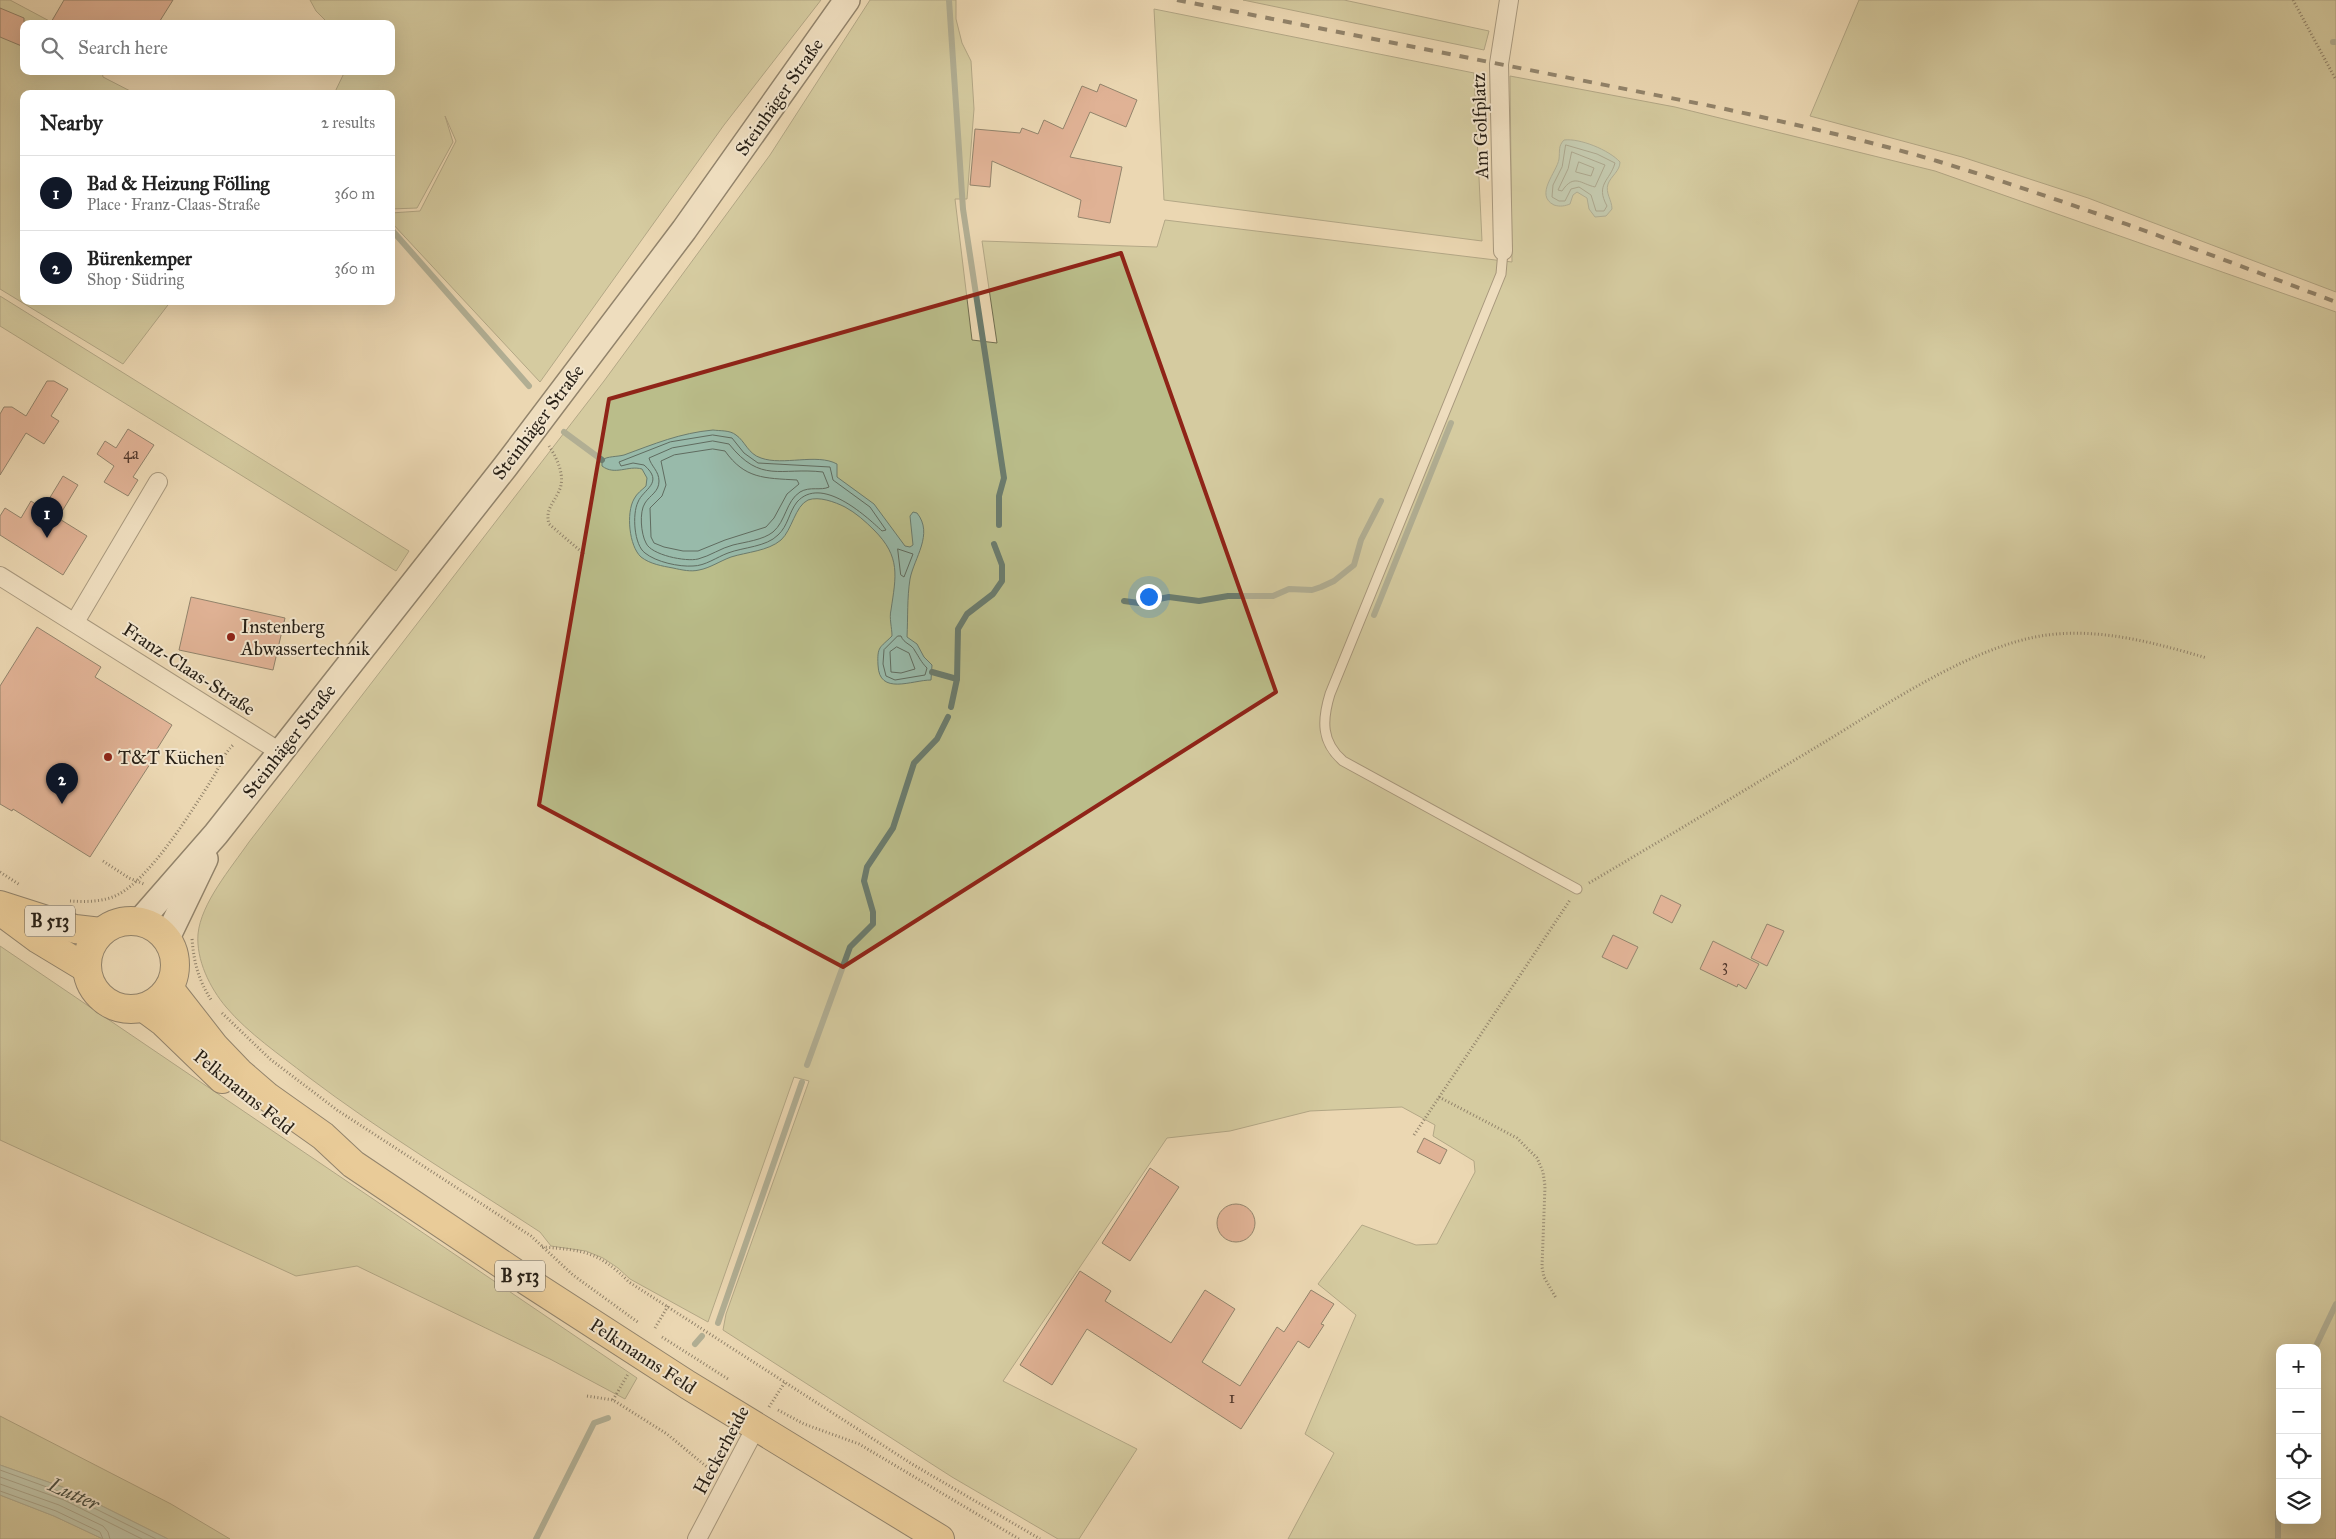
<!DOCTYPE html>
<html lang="en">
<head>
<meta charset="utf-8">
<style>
	:root { --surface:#fff; --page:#f6f6f6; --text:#222; --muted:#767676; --line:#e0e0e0; --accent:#111827 }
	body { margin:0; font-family:"IM FELL Great Primer",serif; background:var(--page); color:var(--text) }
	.controls { position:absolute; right:15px; bottom:15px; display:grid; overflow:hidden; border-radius:10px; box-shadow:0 5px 20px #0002 }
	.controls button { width:45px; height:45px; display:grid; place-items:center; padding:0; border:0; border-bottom:1px solid var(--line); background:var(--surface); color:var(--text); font:25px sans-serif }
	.you { position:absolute; left:1148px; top:596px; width:18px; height:18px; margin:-12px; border:4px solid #fff; border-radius:50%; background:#1a73e8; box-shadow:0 0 0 8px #1a73e833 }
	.badge { display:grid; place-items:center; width:32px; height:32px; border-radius:50%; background:var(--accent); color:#fff; font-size:16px; font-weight:700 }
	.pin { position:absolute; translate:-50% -41px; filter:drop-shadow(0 1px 2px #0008) }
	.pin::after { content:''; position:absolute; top:26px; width:18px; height:15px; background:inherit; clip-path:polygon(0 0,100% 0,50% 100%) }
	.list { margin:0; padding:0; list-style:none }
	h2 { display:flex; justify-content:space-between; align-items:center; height:65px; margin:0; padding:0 20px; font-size:21px }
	h2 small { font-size:16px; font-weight:400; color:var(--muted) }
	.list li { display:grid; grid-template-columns:32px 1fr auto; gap:15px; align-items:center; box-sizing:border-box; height:75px; padding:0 20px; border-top:1px solid var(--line) }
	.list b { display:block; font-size:19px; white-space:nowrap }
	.list p { margin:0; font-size:16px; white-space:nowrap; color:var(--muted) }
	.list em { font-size:16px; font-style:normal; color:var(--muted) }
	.icon { flex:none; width:28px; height:28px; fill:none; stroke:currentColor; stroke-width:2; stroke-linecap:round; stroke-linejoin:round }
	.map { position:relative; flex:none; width:2336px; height:1539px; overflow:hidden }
	.search { position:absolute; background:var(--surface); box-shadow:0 5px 20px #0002; left:20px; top:20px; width:375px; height:55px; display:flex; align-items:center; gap:12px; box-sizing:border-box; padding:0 18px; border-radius:10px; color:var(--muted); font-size:19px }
	.panel { position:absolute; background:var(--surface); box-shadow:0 5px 20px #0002; left:20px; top:90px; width:375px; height:215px; border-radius:10px }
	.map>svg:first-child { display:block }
</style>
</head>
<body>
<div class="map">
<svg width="2336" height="1539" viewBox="0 0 2336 1539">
	<rect width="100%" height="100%" fill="#ebd7b2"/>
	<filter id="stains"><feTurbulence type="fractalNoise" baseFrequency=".004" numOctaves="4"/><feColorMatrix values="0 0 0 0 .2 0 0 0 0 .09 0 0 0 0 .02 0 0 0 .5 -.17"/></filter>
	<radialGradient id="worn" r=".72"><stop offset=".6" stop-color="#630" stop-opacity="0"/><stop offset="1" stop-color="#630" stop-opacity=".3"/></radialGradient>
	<g fill="#babd8a" stroke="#706e50" fill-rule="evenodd">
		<path d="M 0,0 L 10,0 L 55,24 L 24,24 L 24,71 L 102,71 L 103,77 L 136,94 L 24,94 L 24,301 L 171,301 L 123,364 L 0,289 Z"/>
		<path d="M 310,0 L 821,0 L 724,125 L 540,382 L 391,222 L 391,213 L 420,211 L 456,141 L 445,116 L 453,142 L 417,208 L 391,209 L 391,94 L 334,94 L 345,71 L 391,71 L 391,24 L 329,24 L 316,11 Z"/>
		<path d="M 870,0 L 956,0 L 956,19 L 962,43 L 971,61 L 974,109 L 967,199 L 955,199 L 972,340 L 997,343 L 982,241 L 1157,247 L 1165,220 L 1512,262 L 1510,76 L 1675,107 L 1935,171 L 2336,312 L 2336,1539 L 1288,1539 L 1334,1453 L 1305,1434 L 1356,1315 L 1318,1284 L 1362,1225 L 1416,1245 L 1437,1244 L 1475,1172 L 1474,1161 L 1433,1136 L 1435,1125 L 1402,1107 L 1310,1111 L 1230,1131 L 1167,1138 L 1003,1381 L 1137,1449 L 1079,1539 L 1058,1539 L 952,1477 L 723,1330 L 726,1314 L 809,1081 L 794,1077 L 708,1322 L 630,1279 L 618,1268 L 603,1258 L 586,1251 L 551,1246 L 540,1232 C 462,1181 381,1132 307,1076 C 279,1054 249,1034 226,1007 C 210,988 196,960 198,934 C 201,903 231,868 249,842 L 604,381 L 770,155 ZM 2280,1348 L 2317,1348 L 2317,1520 L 2280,1520 Z"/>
		<path d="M 1243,0 L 1344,0 L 1489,31 L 1484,50 Z"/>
		<path d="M 1859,0 L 2336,0 L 2336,292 L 2088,198 L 1962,157 L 1810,116 Z"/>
		<path d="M 1154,9 L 1474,73 L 1482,241 L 1164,200 Z"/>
		<path d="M 0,296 L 409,551 L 396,571 L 0,326 Z"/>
		<path d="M 0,946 L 637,1378 L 625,1399 L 550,1359 L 357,1266 L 296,1276 L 0,1140 Z"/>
		<path d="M 0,1416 L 171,1504 L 230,1539 L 168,1539 L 68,1489 L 0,1465 Z"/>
		<path d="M 0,1495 L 54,1516 L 103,1539 L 0,1539 Z"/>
	</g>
	<g fill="#98baaa" stroke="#6b7c6e">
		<path d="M 1564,140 C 1580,138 1609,150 1620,162 C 1620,171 1611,176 1608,184 C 1605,193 1612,200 1612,209 L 1606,216 L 1595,217 L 1589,209 L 1587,198 L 1577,192 L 1573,195 L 1570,204 C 1565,206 1560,207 1554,205 C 1534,195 1557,172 1559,159 C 1560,151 1558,146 1564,140 Z"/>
		<path d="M 713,430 C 720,431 730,430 736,435 C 745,441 748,454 761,458 C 783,466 817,453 837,464 L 837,477 L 874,504 L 905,546 L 910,547 L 913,545 L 910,516 L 913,512 L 917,513 C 934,534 914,558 910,579 C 907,598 908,617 907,637 L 917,644 L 924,657 L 932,665 L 931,680 C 912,680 879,696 878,665 C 877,646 880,648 892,636 C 892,628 889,618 891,610 C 896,576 901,557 874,530 C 865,521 856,513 845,507 C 835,502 819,496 808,500 C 795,506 792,530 781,540 C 768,551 747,552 731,557 C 720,561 710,568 699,570 C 691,572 682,570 673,568 C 662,566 650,564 641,557 C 629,546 626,513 634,499 C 637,493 642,490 646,486 L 647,478 L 642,469 C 628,465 615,476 602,466 L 602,460 C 608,456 616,457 624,455 C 654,444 680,433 713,430 Z"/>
		<path d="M 0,1465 L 68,1489 L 168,1539 L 103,1539 L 54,1516 L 0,1495 Z"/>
	</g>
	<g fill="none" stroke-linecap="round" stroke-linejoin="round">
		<g stroke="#606c60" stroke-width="1">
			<path d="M 1566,145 L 1597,154 L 1615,163 C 1610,181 1595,184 1607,206 L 1604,211 L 1596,211 L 1591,195 L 1579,187 L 1571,189 L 1565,201 L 1559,201 L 1552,197 L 1553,185 L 1562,167 Z"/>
			<path d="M 1572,152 L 1605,165 L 1595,187 C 1581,184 1574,173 1562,191 L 1558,190 L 1568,169 Z"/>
			<path d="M 1579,162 L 1594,168 L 1591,176 L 1576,172 Z"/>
			<path d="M 713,435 L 732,438 L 744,453 L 758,463 L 830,467 L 833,480 L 870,507 L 886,530 L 882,531 C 865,515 821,475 797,502 C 789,512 788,526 778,535 C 766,547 744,547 728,553 C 717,557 705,566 693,566 C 679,567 656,562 645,553 C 634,545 632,514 638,502 C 643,489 665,483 644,465 L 633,463 L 621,466 L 619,462 L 670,442 Z"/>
			<path d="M 713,441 L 729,444 C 761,484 780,467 823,472 L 829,487 C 821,491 810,486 800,492 C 786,501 786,521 773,532 C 763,540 745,542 733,545 C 721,548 710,556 698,559 C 686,562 651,555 646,543 C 641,534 639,512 645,503 C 650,495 659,492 659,481 C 659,471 651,466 649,458 L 672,448 Z"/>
			<path d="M 713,449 L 725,451 C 745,479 764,478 797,480 L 799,484 L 787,494 L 774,518 L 766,527 L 725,540 L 698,551 L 683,551 L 664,547 L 654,543 L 651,537 L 650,508 L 662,496 L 666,485 L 661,461 L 674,455 Z"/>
			<path d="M 898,549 L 913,554 L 904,577 L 901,575 Z"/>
			<path d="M 898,636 L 901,636 C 904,644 912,644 915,651 C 919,657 921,662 927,668 L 925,675 L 895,680 L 886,676 L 883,664 L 884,650 Z"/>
			<path d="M 897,647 L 909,653 L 915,669 L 901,673 L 891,672 L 890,652 Z"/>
			<path d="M 0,1470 L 66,1494 L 156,1539"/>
			<path d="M 0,1477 L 64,1500 L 142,1539"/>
			<path d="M 0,1484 L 59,1505 L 103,1526 L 108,1532 L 110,1539"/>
			<path d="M 0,1491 L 56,1511 L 100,1532 L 103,1539"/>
		</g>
		<g stroke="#6b7c6e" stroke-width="6">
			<path d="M 949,0 L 963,209 L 1004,478 L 999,496 L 999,525"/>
			<path d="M 2333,42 L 2336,42"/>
			<path d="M 391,229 L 529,386"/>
			<path d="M 564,432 L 602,460"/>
			<path d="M 1124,601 L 1139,603 L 1169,597 L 1199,601 L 1228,596 L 1273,596 L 1289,589 L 1312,590 L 1321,587 L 1334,581 L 1354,565 L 1361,540 L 1381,501"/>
			<path d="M 1374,615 L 1451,423"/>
			<path d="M 932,672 L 957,679"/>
			<path d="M 951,707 L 957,679 L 958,629 L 967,614 L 993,594 L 1002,581 L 1002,565 L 994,544"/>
			<path d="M 807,1065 L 850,947 L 873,924 L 873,912 L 864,881 L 867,867 L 893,828 L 914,763 L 937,739 L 948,717"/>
			<path d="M 718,1323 L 802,1082"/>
			<path d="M 695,1344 L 702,1336"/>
			<path d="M 2315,1348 L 2336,1304"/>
			<path d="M 2279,1487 L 2280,1467"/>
			<path d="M 536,1539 L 594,1423 L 608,1418"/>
			<path d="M 2278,1539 L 2278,1513"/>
		</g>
	</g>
	<g fill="#d28571" stroke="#271f15">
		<path d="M 64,0 L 173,0 L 158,24 L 50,24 Z"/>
		<path d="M 0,8 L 24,18 L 24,47 L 0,37 Z"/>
		<path d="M 1100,84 L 1137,100 L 1126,127 L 1090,112 L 1070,157 L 1122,167 L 1110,223 L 1078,217 L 1081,200 L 992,161 L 990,187 L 970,185 L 975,129 L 1020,133 L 1022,128 L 1038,134 L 1044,120 L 1063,129 L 1082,86 L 1097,92 Z"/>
		<path d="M 47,381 L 54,381 L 68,389 L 51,416 L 59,421 L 44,444 L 26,433 L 0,475 L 0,414 L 4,407 L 12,407 L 26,416 Z"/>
		<path d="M 128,429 L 154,445 L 133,477 L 138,480 L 128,496 L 104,482 L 114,466 L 97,454 L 105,441 L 116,448 Z"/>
		<path d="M 63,476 L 78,485 L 58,518 L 87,536 L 63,575 L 0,535 L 0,516 L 5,508 L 21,518 L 31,501 L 43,509 Z"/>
		<path d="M 191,597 L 285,618 L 273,670 L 179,650 Z"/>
		<path d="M 37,627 L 101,667 L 95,677 L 172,725 L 157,749 L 159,750 L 90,857 L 13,809 L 12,811 L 0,804 L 0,686 Z"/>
		<path d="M 1661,895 L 1681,905 L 1672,923 L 1653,913 Z"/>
		<path d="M 1767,924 L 1784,931 L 1767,966 L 1751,958 Z"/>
		<path d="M 1613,935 L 1638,947 L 1627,969 L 1602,957 Z"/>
		<path d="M 1713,941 L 1759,964 L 1746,989 L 1738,984 L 1737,987 L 1700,969 Z"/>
		<path d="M 1424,1138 L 1447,1150 L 1440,1164 L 1417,1152 Z"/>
		<path d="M 1150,1168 L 1179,1187 L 1130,1261 L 1102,1243 Z"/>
		<circle cx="1236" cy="1223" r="19"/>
		<path d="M 1080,1271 L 1111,1291 L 1105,1301 L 1171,1343 L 1205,1290 L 1235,1309 L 1202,1362 L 1240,1386 L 1277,1327 L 1284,1332 L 1311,1290 L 1334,1304 L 1321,1324 L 1324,1325 L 1309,1348 L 1298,1341 L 1241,1429 L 1087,1329 L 1052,1385 L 1020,1365 Z"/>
	</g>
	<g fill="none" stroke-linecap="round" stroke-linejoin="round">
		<g stroke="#584d3c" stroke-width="11">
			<path id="lane" d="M 1503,251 L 1501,274 L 1330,694 C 1322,720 1321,742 1343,761 L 1577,889"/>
		</g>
		<g stroke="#584d3c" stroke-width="20">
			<g id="street">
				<path d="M 1503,251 L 1499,64 L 1509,0"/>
				<path d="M 0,576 L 280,752"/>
				<path d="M 75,622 L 158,482"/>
				<path d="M 697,1539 L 756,1427"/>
			</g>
		</g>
		<g stroke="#271f15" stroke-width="28">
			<g id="secondary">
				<path d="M 140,921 L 216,834 L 505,467 L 684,230 L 847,0"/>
				<path d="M 167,938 L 205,859"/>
			</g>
		</g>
		<g stroke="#271f15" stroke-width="30">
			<g id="primary">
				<path d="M 0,905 L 75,929 L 101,932"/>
				<path d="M 7,916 L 38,939 L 86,968"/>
				<circle cx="131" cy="965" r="44"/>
				<path d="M 169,988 L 215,1047 L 239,1072 L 268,1097 L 323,1136 L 353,1164 L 527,1281 L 688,1385 L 940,1539"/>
				<path d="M 144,1008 L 163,1022 L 222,1079"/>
			</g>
		</g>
		<g stroke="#271f15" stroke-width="3" stroke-dasharray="1 2.5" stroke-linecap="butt">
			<path d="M 2293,0 L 2336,80"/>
			<path d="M 549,446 C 557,458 566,477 559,491 C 553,504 545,510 549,524 L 584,554"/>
			<path d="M 103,861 L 129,878 L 144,884"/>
			<path d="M 0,872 L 20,885"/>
			<path d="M 1589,883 C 1667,837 1745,790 1823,743 C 1886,705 1973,645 2047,635 C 2102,628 2155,643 2207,658"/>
			<path d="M 70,901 C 86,902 105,902 119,894 C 151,877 192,811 212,779 C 222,764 220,758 234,744"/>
			<path d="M 192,939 C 194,962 198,980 212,1001"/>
			<path d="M 222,1013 L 270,1059 L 337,1110 L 531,1236 L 573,1275 L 639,1323"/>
			<path d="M 1439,1097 L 1517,1138 L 1537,1158 L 1543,1172 L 1545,1186 L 1542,1267 L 1544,1277 L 1556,1298"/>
			<path d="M 1414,1135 L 1570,900"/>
			<path d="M 542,1247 C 584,1250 599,1252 629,1282 L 912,1464 L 1040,1539"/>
			<path d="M 655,1328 L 668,1306"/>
			<path d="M 662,1337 L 728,1379"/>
			<path d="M 587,1396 L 613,1400 L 667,1434 L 713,1472"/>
			<path d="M 613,1400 L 628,1374"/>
			<path d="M 769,1407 L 785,1382"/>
			<path d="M 778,1410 L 804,1424 L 859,1444 L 1019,1539"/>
		</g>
		<use href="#lane" stroke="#f2e5cd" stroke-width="9"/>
		<use href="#street" stroke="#f2e5cd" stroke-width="18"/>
		<use href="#secondary" stroke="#f2e5cd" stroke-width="25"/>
		<use href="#primary" stroke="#e6bc79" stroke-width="28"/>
		<path stroke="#271f15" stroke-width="4" stroke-dasharray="9 9" stroke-linecap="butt" d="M 1177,0 L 1721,108 C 1793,124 1866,140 1937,161 C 2072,202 2204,252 2336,302"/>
	</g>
	<path d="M0 0H2336V1539H0ZM 1121,253 L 1276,692 L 843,967 L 539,805 L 609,399 Z" fill="#ebd7b2" fill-opacity=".55" fill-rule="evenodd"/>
	<path fill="none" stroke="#8f2418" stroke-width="4" stroke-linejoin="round" d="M 1121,253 L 1276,692 L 843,967 L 539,805 L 609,399 Z"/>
	<g fill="#8f2418" stroke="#f2e5cd" stroke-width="2">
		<circle cx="231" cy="637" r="5"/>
		<circle cx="108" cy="757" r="5"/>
	</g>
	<g text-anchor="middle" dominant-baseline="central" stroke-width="4" stroke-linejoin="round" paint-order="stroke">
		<g font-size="16" fill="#52382c">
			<text x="131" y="453">4a</text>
			<text x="1725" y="965">3</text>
			<text x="1232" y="1397">1</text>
		</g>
		<g fill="#f2e5cd" stroke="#645a4c" stroke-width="1">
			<rect x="25" y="905.5" width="50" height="31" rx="4"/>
			<rect x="495" y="1260.5" width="50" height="31" rx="4"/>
		</g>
		<g font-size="18" font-weight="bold" fill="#271f15">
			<text x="50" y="921">B 513</text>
			<text x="520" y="1276">B 513</text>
		</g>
		<g font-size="19" fill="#271f15" stroke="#f2e5cd">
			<text transform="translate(779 97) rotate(-55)">Steinhäger Straße</text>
			<text transform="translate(1480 126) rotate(-92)">Am Golfplatz</text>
			<text transform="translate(538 422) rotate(-53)">Steinhäger Straße</text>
			<text transform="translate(189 669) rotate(33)">Franz-Claas-Straße</text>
			<text transform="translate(289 741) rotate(-52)">Steinhäger Straße</text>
			<text transform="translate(244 1092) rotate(39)">Pelkmanns Feld</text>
			<text transform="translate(643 1356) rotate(33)">Pelkmanns Feld</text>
			<text transform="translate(721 1450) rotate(-62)">Heckerheide</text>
		</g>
		<g font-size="19" fill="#271f15" stroke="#f2e5cd" text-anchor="start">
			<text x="241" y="626">Instenberg<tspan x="241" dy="22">Abwassertechnik</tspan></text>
			<text x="118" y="757">T&amp;T Küchen</text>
		</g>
		<g font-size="20" font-style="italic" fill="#494e42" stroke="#f2e5cd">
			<text transform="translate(74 1494) rotate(24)">Lutter</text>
		</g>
	</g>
	<rect width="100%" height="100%" filter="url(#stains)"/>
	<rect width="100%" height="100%" fill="url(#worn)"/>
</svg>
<div class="controls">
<button>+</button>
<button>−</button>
<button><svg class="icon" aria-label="locate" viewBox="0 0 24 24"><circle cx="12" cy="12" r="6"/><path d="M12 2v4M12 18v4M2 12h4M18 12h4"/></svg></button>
<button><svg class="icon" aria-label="layers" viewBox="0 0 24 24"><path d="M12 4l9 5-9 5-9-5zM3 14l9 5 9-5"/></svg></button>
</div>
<div class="you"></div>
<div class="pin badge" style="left:47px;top:538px">1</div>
<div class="pin badge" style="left:62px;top:804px">2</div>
<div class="search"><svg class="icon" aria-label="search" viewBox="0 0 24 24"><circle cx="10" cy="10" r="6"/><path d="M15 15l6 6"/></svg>Search here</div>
<section class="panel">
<h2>Nearby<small>2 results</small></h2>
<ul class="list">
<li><span class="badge">1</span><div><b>Bad &amp; Heizung Fölling</b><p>Place · Franz-Claas-Straße</p></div><em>360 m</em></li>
<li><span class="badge">2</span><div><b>Bürenkemper</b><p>Shop · Südring</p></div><em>360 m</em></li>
</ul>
</section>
</div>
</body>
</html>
